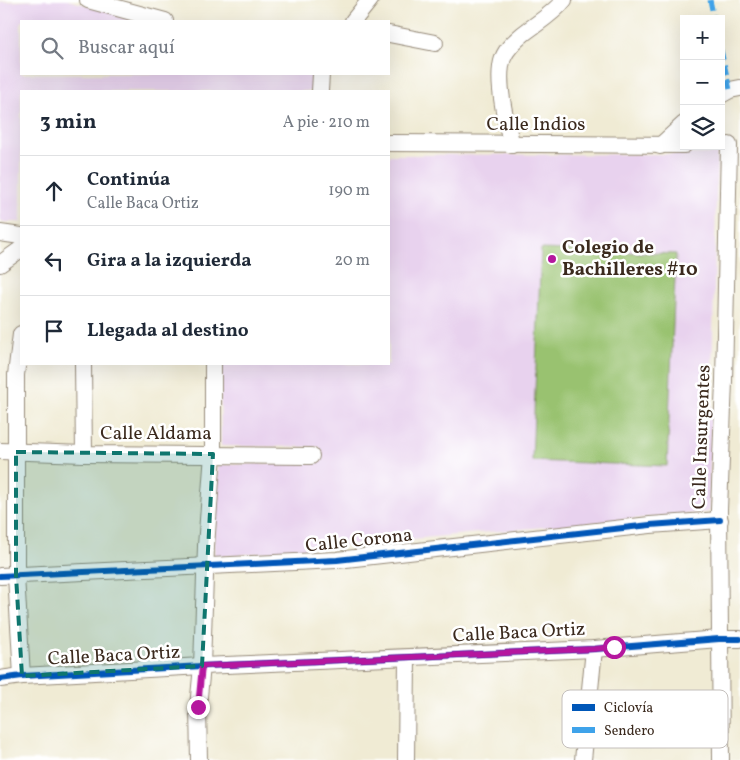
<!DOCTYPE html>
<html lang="es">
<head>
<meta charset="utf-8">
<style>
	:root { --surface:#fff; --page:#f2f2f3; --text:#1f2937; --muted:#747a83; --line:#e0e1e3 }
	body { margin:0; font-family:Vollkorn,serif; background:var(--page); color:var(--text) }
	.controls { position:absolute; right:15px; top:15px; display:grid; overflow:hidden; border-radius:0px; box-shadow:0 5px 20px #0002 }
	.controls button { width:45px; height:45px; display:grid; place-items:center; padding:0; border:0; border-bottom:1px solid var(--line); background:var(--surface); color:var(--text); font:25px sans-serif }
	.stop { position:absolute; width:15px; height:15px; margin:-11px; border:4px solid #b5179e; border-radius:50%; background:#fff }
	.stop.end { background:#b5179e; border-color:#fff; box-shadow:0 1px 5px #0008 }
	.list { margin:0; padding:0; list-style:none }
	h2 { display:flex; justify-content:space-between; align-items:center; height:65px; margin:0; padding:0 20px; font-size:21px }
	h2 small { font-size:16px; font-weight:400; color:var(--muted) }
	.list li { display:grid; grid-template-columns:32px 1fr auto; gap:15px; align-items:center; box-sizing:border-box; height:70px; padding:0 20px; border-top:1px solid var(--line) }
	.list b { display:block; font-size:19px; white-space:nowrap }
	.list p { margin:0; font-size:16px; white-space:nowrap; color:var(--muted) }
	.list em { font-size:16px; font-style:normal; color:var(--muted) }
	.icon { flex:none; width:28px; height:28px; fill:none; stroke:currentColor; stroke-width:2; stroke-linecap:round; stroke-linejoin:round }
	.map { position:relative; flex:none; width:740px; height:760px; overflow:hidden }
	.search { position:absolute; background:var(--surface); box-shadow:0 5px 20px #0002; left:20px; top:20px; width:370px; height:55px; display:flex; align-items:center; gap:12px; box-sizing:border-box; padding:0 18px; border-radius:0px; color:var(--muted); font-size:19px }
	.panel { position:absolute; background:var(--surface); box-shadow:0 5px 20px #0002; left:20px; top:90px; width:370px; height:275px; border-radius:0px }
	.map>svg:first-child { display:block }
</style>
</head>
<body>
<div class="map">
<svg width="740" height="760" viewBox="0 0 740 760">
	<rect width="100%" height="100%" fill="#fff"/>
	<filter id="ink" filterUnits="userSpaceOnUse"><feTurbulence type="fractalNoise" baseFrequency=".02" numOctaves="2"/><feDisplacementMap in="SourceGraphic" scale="10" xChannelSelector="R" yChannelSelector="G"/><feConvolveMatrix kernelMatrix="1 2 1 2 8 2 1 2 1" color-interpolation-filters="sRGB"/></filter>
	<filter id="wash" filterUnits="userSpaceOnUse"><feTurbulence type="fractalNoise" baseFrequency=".0096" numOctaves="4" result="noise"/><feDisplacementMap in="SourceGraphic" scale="20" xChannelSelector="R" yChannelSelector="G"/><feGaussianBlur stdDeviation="1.12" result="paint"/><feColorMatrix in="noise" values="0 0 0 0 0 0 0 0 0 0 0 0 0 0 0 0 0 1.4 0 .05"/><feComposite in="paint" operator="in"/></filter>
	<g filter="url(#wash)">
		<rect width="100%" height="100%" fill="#f0ebd4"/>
		<g fill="#e8d2ee">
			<path d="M 41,0 L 67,0 L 149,21 L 21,21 L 21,74 L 316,74 L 315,91 L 21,91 L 21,222 L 0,222 L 0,2 Z"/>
			<path d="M 717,154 L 709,512 L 214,557 L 218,465 L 321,462 L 320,447 L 221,446 L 220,364 L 389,364 L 389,155 Z"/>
		</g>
		<path fill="#99c26f" stroke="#6a7646" d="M 541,249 L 676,254 L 667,466 L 532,461 Z"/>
	</g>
	<g filter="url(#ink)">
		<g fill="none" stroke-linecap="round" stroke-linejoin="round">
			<g stroke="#968a79" stroke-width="18">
				<g id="street">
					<path d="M 88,0 L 165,21"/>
					<path d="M 353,21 L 370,0"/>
					<path d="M 389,34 L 435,43"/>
					<path d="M 320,91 L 321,74"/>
					<path d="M 721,95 L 730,90 L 740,88"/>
					<path d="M 389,143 L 684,145"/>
					<path d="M 512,145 C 506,123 495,80 503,58 C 507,48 515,41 523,34 C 537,23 552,15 564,0"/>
					<path d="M 660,146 L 684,124"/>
					<path d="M 0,233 L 21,236"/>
					<path d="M 0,264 L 21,249"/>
					<path d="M 21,334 L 16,375 L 16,576 L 22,676"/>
					<path d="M 83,364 L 84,454"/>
					<path d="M 0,451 L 84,454 L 311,456"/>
					<path d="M 0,576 L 337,560 L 650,525 L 720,520"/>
					<path d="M 0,679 L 22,676 L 202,666 L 594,649 L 719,639 L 740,639"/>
					<path d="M 199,760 L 198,707 L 202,666 L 206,546 L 213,454 L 213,364"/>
					<path d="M 406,760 L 407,658"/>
					<path d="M 583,760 L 594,649"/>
					<path d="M 721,760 L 719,510 L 724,381 L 729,145"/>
				</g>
			</g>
			<use href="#street" stroke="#fff" stroke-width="16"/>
			<g stroke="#3fa3ea" stroke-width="5" stroke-dasharray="10 5" stroke-linecap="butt">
				<path d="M 710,0 L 714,19"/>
				<path d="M 721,50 L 730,90"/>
			</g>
			<g stroke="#fff" stroke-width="9">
				<g id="cycleway">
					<path d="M 0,576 L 337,560 L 650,525 L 720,520"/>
					<path d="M 0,679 L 22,676 L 202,666 L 594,649 L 719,639 L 740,639"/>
				</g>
			</g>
			<use href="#cycleway" stroke="#0057b8" stroke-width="6"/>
		</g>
	</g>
	<g fill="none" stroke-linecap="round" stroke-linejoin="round" filter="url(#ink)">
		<path stroke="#b5179e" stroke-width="6" d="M 198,707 L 202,666 L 594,649 L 614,647"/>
	</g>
	<path fill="#0f766e" fill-opacity="0.2" stroke="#0f766e" stroke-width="4" stroke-dasharray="10 6" stroke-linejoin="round" d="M 16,452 L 213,454 L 202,666 L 22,676 L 16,576 Z"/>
	<circle fill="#b5179e" stroke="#fff" stroke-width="2" cx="552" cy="259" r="5"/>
	<g text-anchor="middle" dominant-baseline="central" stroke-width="5" stroke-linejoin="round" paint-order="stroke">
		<g font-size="19" fill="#3b2a1e" stroke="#fff">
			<text x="536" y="125">Calle Indios</text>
			<text x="156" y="434">Calle Aldama</text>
			<text transform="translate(702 437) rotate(-88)">Calle Insurgentes</text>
			<text transform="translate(359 541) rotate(-6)">Calle Corona</text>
			<text transform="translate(519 633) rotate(-3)">Calle Baca Ortiz</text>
			<text transform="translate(114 656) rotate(-3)">Calle Baca Ortiz</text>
		</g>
		<g font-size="19" font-weight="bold" fill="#3b2a1e" stroke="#fff" text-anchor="start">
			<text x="562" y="248">Colegio de<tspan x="562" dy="22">Bachilleres #10</tspan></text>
		</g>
	</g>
	<rect x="562" y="690" width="166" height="58" rx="8" fill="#fff" stroke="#c4bfbc" stroke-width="1"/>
	<rect x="572" y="704" width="23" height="7" fill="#0057b8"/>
	<rect x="572" y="727" width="23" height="6" fill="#3fa3ea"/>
	<g font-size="14" fill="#3b2a1e">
		<text x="604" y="712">Ciclovía</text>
		<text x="604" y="735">Sendero</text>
	</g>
</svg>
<div class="controls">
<button>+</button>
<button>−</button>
<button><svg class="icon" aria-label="layers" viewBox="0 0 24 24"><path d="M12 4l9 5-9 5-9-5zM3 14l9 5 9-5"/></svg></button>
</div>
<div class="stop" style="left:614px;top:647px"></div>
<div class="stop end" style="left:198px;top:707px"></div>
<div class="search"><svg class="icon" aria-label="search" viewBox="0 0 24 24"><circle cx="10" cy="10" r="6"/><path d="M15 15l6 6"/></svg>Buscar aquí</div>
<section class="panel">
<h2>3 min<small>A pie · 210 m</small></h2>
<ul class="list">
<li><svg class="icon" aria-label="ahead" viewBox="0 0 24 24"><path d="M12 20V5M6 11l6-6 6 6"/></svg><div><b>Continúa</b><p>Calle Baca Ortiz</p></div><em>190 m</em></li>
<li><svg class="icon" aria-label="left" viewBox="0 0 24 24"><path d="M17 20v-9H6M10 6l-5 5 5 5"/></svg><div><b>Gira a la izquierda</b></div><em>20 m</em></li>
<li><svg class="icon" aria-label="arrive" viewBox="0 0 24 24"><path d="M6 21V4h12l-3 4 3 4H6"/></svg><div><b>Llegada al destino</b></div></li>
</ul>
</section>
</div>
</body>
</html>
